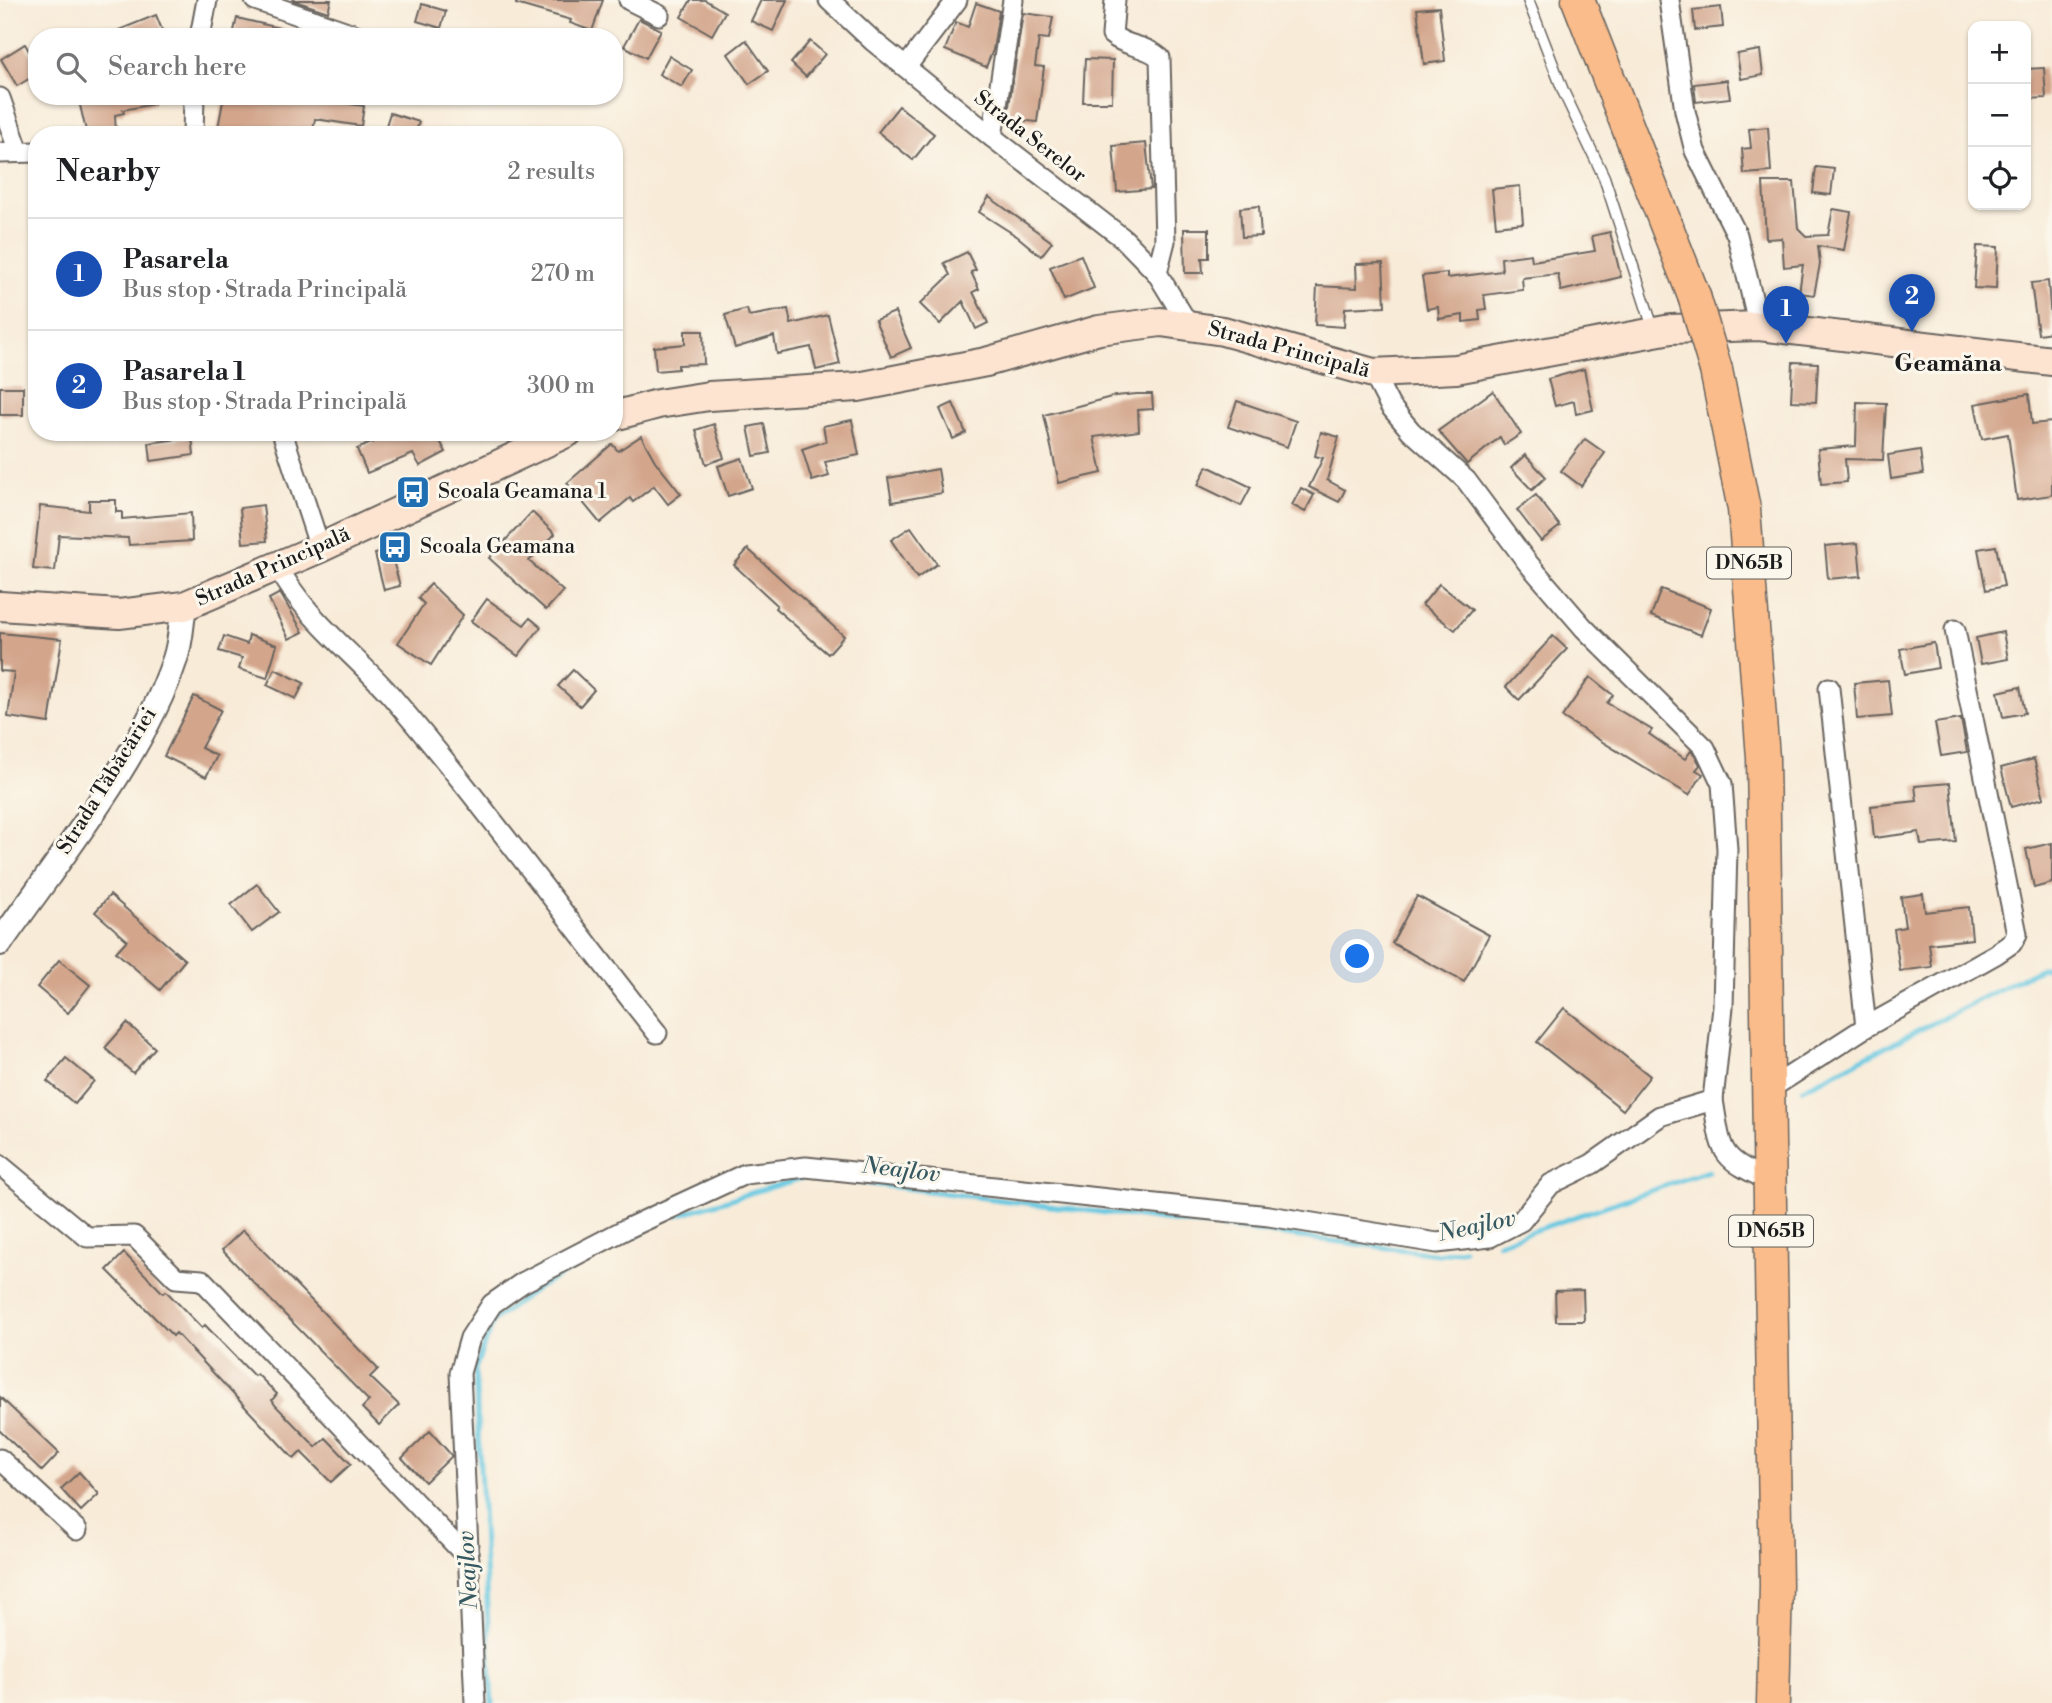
<!DOCTYPE html>
<html lang="en">
<head>
<meta charset="utf-8">
<style>
	:root { --surface:#fff; --page:#f2f2f2; --text:#202124; --muted:#757577; --line:#e0e0e0; --accent:#1f6fb2 }
	body { margin:0; font-family:"Libre Bodoni",serif; background:var(--page); color:var(--text) }
	.controls { position:absolute; right:21px; top:21px; display:grid; overflow:hidden; border-radius:14px; box-shadow:0 2px 5px #0004 }
	.controls button { width:63px; height:63px; display:grid; place-items:center; padding:0; border:0; border-bottom:2px solid var(--line); background:var(--surface); color:var(--text); font:35px sans-serif }
	.you { position:absolute; left:1358px; top:957px; width:24px; height:24px; margin:-18px; border:5px solid #fff; border-radius:50%; background:#1a73e8; box-shadow:0 0 0 10px #1a73e833 }
	.badge { display:grid; place-items:center; width:46px; height:46px; border-radius:50%; background:var(--accent); color:#fff; font-size:23px; font-weight:700 }
	.pin { position:absolute; translate:-50% -58px; filter:drop-shadow(0 2px 4px #0008) }
	.pin::after { content:''; position:absolute; top:37px; width:24px; height:21px; background:inherit; clip-path:polygon(0 0,100% 0,50% 100%) }
	.list { margin:0; padding:0; list-style:none }
	h2 { display:flex; justify-content:space-between; align-items:center; height:91px; margin:0; padding:0 28px; font-size:30px }
	h2 small { font-size:23px; font-weight:400; color:var(--muted) }
	.list li { display:grid; grid-template-columns:46px 1fr auto; gap:21px; align-items:center; box-sizing:border-box; height:112px; padding:0 28px; border-top:2px solid var(--line) }
	.list b { display:block; font-size:26px; white-space:nowrap }
	.list p { margin:0; font-size:23px; white-space:nowrap; color:var(--muted) }
	.list em { font-size:23px; font-style:normal; color:var(--muted) }
	.icon { flex:none; width:38px; height:38px; fill:none; stroke:currentColor; stroke-width:2; stroke-linecap:round; stroke-linejoin:round }
	.map { position:relative; flex:none; width:2052px; height:1703px; overflow:hidden }
	.search { position:absolute; background:var(--surface); box-shadow:0 2px 5px #0004; left:28px; top:28px; width:595px; height:77px; display:flex; align-items:center; gap:18px; box-sizing:border-box; padding:0 24px; border-radius:28px; color:var(--muted); font-size:26px }
	.panel { position:absolute; background:var(--surface); box-shadow:0 2px 5px #0004; left:28px; top:126px; width:595px; height:315px; border-radius:28px }
	.map>svg:first-child { display:block }
</style>
</head>
<body>
<div class="map">
<svg width="2052" height="1703" viewBox="0 0 2052 1703">
	<rect width="100%" height="100%" fill="#fbf7ec"/>
	<filter id="ink" filterUnits="userSpaceOnUse"><feTurbulence type="fractalNoise" baseFrequency=".0143" numOctaves="2"/><feDisplacementMap in="SourceGraphic" scale="14" xChannelSelector="R" yChannelSelector="G"/><feConvolveMatrix kernelMatrix="1 2 1 2 8 2 1 2 1" color-interpolation-filters="sRGB"/></filter>
	<filter id="wash" filterUnits="userSpaceOnUse"><feTurbulence type="fractalNoise" baseFrequency=".00686" numOctaves="4" result="noise"/><feDisplacementMap in="SourceGraphic" scale="28" xChannelSelector="R" yChannelSelector="G"/><feGaussianBlur stdDeviation="1.57" result="paint"/><feColorMatrix in="noise" values="0 0 0 0 0 0 0 0 0 0 0 0 0 0 0 0 0 1.4 0 .05"/><feComposite in="paint" operator="in"/></filter>
	<g filter="url(#wash)">
		<rect width="100%" height="100%" fill="#f8ebd8"/>
		<g fill="none" stroke-linecap="round" stroke-linejoin="round">
			<g stroke="#63c7e1" stroke-width="5">
				<path d="M 1803,1089 L 2041,968 L 2052,968"/>
				<path d="M 839,1180 L 1438,1254 L 1464,1249"/>
				<path d="M 677,1215 L 808,1176"/>
				<path d="M 1498,1243 L 1708,1171"/>
				<path d="M 492,1703 L 475,1369 L 493,1321 L 537,1288 L 646,1230"/>
			</g>
		</g>
		<g id="blocks">
			<g fill="#d3a68c">
				<path d="M 292,0 L 331,0 L 328,12 Z"/>
				<path d="M 516,0 L 603,0 L 592,31 L 570,23 L 571,20 L 516,4 Z"/>
				<path d="M 691,0 L 705,0 L 725,12 L 712,35 L 681,17 Z"/>
				<path d="M 761,0 L 787,0 L 773,31 L 751,21 Z"/>
				<path d="M 976,3 L 999,11 L 993,50 L 986,67 L 945,50 L 956,22 L 968,27 Z"/>
				<path d="M 422,4 L 446,11 L 441,28 L 417,21 Z"/>
				<path d="M 1439,7 L 1445,61 L 1424,64 L 1417,9 Z"/>
				<path d="M 1721,7 L 1723,27 L 1695,30 L 1693,10 Z"/>
				<path d="M 1023,13 L 1053,17 L 1049,39 L 1039,38 L 1035,66 L 1044,67 L 1037,122 L 1007,119 Z"/>
				<path d="M 156,15 L 165,37 L 104,37 L 104,36 Z"/>
				<path d="M 237,18 L 292,31 L 292,37 L 233,35 Z"/>
				<path d="M 639,19 L 661,30 L 646,58 L 624,46 Z"/>
				<path d="M 746,40 L 768,71 L 749,84 L 728,54 Z"/>
				<path d="M 810,41 L 825,54 L 806,77 L 791,63 Z"/>
				<path d="M 25,44 L 37,65 L 37,74 L 17,86 L 1,59 Z"/>
				<path d="M 1760,50 L 1763,75 L 1741,79 L 1737,54 Z"/>
				<path d="M 669,56 L 692,70 L 682,87 L 659,74 Z"/>
				<path d="M 1085,59 L 1113,60 L 1112,102 L 1083,102 Z"/>
				<path d="M 2044,68 L 2046,98 L 2026,99 L 2026,69 Z"/>
				<path d="M 1727,80 L 1730,98 L 1696,102 L 1694,84 Z"/>
				<path d="M 96,96 L 154,96 L 154,104 L 123,110 L 124,113 L 115,115 L 116,135 L 87,135 L 79,101 Z"/>
				<path d="M 224,96 L 295,96 L 364,106 L 361,126 L 315,119 L 312,135 L 217,133 Z"/>
				<path d="M 899,106 L 934,134 L 913,160 L 878,132 Z"/>
				<path d="M 390,113 L 419,122 L 415,135 L 383,135 Z"/>
				<path d="M 1768,127 L 1771,172 L 1744,174 L 1742,149 L 1751,148 L 1749,129 Z"/>
				<path d="M 1146,143 L 1151,189 L 1117,192 L 1113,146 Z"/>
				<path d="M 1816,167 L 1834,169 L 1831,195 L 1813,193 Z"/>
				<path d="M 1763,182 L 1794,182 L 1798,228 L 1806,236 L 1828,235 L 1833,209 L 1851,212 L 1844,250 L 1818,246 L 1820,264 L 1814,295 L 1799,293 L 1803,265 L 1784,267 L 1782,238 L 1766,239 Z"/>
				<path d="M 1520,186 L 1523,223 L 1496,226 L 1492,189 Z"/>
				<path d="M 989,197 L 1052,242 L 1041,256 L 1018,237 L 979,212 Z"/>
				<path d="M 1259,206 L 1261,236 L 1242,237 L 1240,208 Z"/>
				<path d="M 1184,229 L 1209,229 L 1209,258 L 1202,258 L 1203,273 L 1185,273 Z"/>
				<path d="M 1610,232 L 1621,277 L 1561,291 L 1558,274 L 1522,278 L 1523,290 L 1484,295 L 1486,309 L 1479,310 L 1480,320 L 1463,322 L 1463,315 L 1439,319 L 1438,307 L 1427,309 L 1422,276 L 1447,273 L 1447,278 L 1502,271 L 1501,258 L 1531,254 L 1532,261 L 1595,251 L 1592,236 Z"/>
				<path d="M 1977,246 L 1998,247 L 1996,289 L 1974,288 Z"/>
				<path d="M 967,252 L 976,270 L 971,272 L 979,289 L 973,292 L 988,323 L 976,329 L 963,301 L 940,324 L 920,304 L 950,275 L 944,263 Z"/>
				<path d="M 1081,255 L 1094,288 L 1064,300 L 1050,267 Z"/>
				<path d="M 1383,263 L 1385,306 L 1345,308 L 1344,327 L 1315,325 L 1317,286 L 1357,288 L 1356,264 Z"/>
				<path d="M 2048,281 L 2052,332 L 2038,334 L 2031,283 Z"/>
				<path d="M 747,309 L 749,316 L 788,309 L 791,324 L 828,315 L 840,364 L 816,370 L 811,347 L 777,354 L 774,336 L 735,348 L 725,315 Z"/>
				<path d="M 895,312 L 911,348 L 891,357 L 875,320 Z"/>
				<path d="M 685,331 L 703,331 L 704,364 L 678,365 L 678,369 L 656,371 L 654,347 L 685,344 Z"/>
				<path d="M 1793,362 L 1818,363 L 1816,402 L 1791,401 Z"/>
				<path d="M 1584,369 L 1593,410 L 1576,414 L 1574,401 L 1555,406 L 1548,379 Z"/>
				<rect x="0" y="387" width="23" height="28"/>
				<path d="M 1493,391 L 1521,434 L 1504,445 L 1500,437 L 1467,464 L 1438,431 Z"/>
				<path d="M 1137,394 L 1152,394 L 1153,409 L 1138,410 L 1139,431 L 1094,437 L 1102,473 L 1059,483 L 1044,415 L 1115,396 Z"/>
				<path d="M 2029,394 L 2032,424 L 2052,422 L 2052,495 L 2017,500 L 2008,434 L 1982,439 L 1975,404 Z"/>
				<path d="M 1237,401 L 1296,421 L 1287,447 L 1228,427 Z"/>
				<path d="M 1857,402 L 1886,403 L 1883,460 L 1845,459 L 1847,482 L 1821,484 L 1818,449 L 1856,446 Z"/>
				<path d="M 953,403 L 966,433 L 953,439 L 940,409 Z"/>
				<path d="M 852,420 L 859,455 L 825,462 L 829,476 L 812,481 L 802,449 L 826,441 L 823,426 Z"/>
				<path d="M 714,424 L 724,458 L 706,464 L 696,430 Z"/>
				<path d="M 764,424 L 770,453 L 754,456 L 748,427 Z"/>
				<path d="M 396,432 L 435,432 L 446,452 L 420,466 L 413,454 L 367,473 L 357,449 Z"/>
				<path d="M 1321,432 L 1339,437 L 1327,480 L 1345,490 L 1339,502 L 1309,487 L 1323,458 L 1315,456 Z"/>
				<path d="M 641,436 L 655,461 L 681,494 L 668,504 L 654,486 L 633,502 L 630,498 L 600,523 L 567,483 L 612,444 L 618,451 Z"/>
				<path d="M 192,437 L 194,455 L 151,461 L 149,443 Z"/>
				<path d="M 1585,439 L 1605,453 L 1581,486 L 1561,471 Z"/>
				<path d="M 1920,450 L 1923,474 L 1891,479 L 1888,455 Z"/>
				<path d="M 1525,455 L 1546,477 L 1532,490 L 1511,468 Z"/>
				<path d="M 742,458 L 752,488 L 728,496 L 718,466 Z"/>
				<path d="M 1207,466 L 1251,487 L 1241,506 L 1198,485 Z"/>
				<path d="M 938,469 L 942,493 L 892,502 L 888,478 Z"/>
				<path d="M 1301,488 L 1314,495 L 1305,512 L 1292,505 Z"/>
				<path d="M 1536,495 L 1560,526 L 1541,541 L 1517,510 Z"/>
				<path d="M 89,500 L 116,500 L 116,512 L 122,512 L 122,519 L 191,513 L 192,541 L 129,545 L 128,538 L 59,535 L 55,571 L 33,569 L 40,506 L 89,511 Z"/>
				<path d="M 263,505 L 267,541 L 243,543 L 240,508 Z"/>
				<path d="M 532,512 L 555,534 L 529,561 L 563,591 L 546,610 L 489,558 Z"/>
				<path d="M 911,527 L 937,564 L 917,578 L 891,540 Z"/>
				<path d="M 1858,543 L 1861,576 L 1828,579 L 1825,546 Z"/>
				<path d="M 1996,546 L 2004,586 L 1986,590 L 1978,549 Z"/>
				<path d="M 748,549 L 844,636 L 828,654 L 775,608 L 777,605 L 734,565 Z"/>
				<path d="M 390,550 L 400,586 L 384,590 L 375,554 Z"/>
				<path d="M 431,584 L 463,615 L 431,665 L 398,643 L 424,604 L 418,598 Z"/>
				<path d="M 1439,584 L 1472,610 L 1455,630 L 1422,605 Z"/>
				<path d="M 1661,589 L 1711,608 L 1701,635 L 1651,616 Z"/>
				<path d="M 280,593 L 303,632 L 289,639 L 269,599 Z"/>
				<path d="M 487,599 L 524,625 L 530,618 L 541,627 L 518,656 L 471,621 Z"/>
				<path d="M 2003,632 L 2008,659 L 1981,664 L 1976,638 Z"/>
				<path d="M 0,633 L 62,639 L 49,723 L 8,717 L 14,672 L 0,671 Z"/>
				<path d="M 249,635 L 277,645 L 267,678 L 239,669 L 242,658 L 219,651 L 224,636 L 247,644 Z"/>
				<path d="M 1553,636 L 1567,649 L 1519,700 L 1506,687 Z"/>
				<path d="M 1934,643 L 1938,668 L 1905,674 L 1900,649 Z"/>
				<path d="M 275,669 L 304,683 L 296,699 L 267,685 Z"/>
				<path d="M 573,670 L 594,690 L 580,706 L 558,686 Z"/>
				<path d="M 1590,677 L 1613,695 L 1607,703 L 1652,730 L 1649,734 L 1685,759 L 1691,751 L 1695,755 L 1700,765 L 1696,770 L 1703,774 L 1689,795 L 1562,717 Z"/>
				<path d="M 1888,680 L 1892,716 L 1857,719 L 1854,683 Z"/>
				<path d="M 2020,687 L 2025,713 L 2003,717 L 1998,692 Z"/>
				<path d="M 194,696 L 221,710 L 201,748 L 217,756 L 206,777 L 164,756 Z"/>
				<path d="M 1961,719 L 1967,752 L 1941,756 L 1935,723 Z"/>
				<path d="M 2034,759 L 2044,798 L 2011,807 L 2001,768 Z"/>
				<path d="M 1950,783 L 1956,842 L 1921,845 L 1919,832 L 1874,838 L 1871,806 L 1917,801 L 1915,786 Z"/>
				<path d="M 2052,843 L 2052,883 L 2034,888 L 2026,849 Z"/>
				<path d="M 257,884 L 279,912 L 252,932 L 231,905 Z"/>
				<path d="M 1923,894 L 1925,912 L 1969,907 L 1972,939 L 1929,944 L 1932,967 L 1900,971 L 1894,929 L 1905,927 L 1901,897 Z"/>
				<path d="M 110,895 L 185,960 L 160,990 L 116,952 L 127,940 L 95,912 Z"/>
				<path d="M 1417,896 L 1489,935 L 1464,982 L 1392,943 Z"/>
				<path d="M 59,960 L 90,985 L 68,1013 L 37,987 Z"/>
				<path d="M 1564,1008 L 1650,1076 L 1623,1110 L 1537,1042 Z"/>
				<path d="M 127,1023 L 155,1048 L 133,1073 L 105,1048 Z"/>
				<path d="M 66,1058 L 94,1081 L 75,1104 L 47,1081 Z"/>
				<path d="M 243,1230 L 378,1369 L 370,1377 L 399,1405 L 379,1425 L 362,1408 L 369,1401 L 222,1250 Z"/>
				<path d="M 124,1253 L 163,1293 L 166,1291 L 202,1328 L 205,1325 L 254,1376 L 257,1374 L 277,1394 L 272,1400 L 275,1405 L 316,1447 L 326,1438 L 351,1464 L 331,1482 L 301,1452 L 294,1459 L 176,1333 L 173,1336 L 107,1270 Z"/>
				<path d="M 1583,1290 L 1584,1321 L 1556,1321 L 1555,1291 Z"/>
				<path d="M 0,1397 L 59,1453 L 42,1471 L 0,1431 Z"/>
				<path d="M 430,1431 L 452,1456 L 425,1482 L 402,1458 Z"/>
				<path d="M 79,1472 L 99,1494 L 81,1511 L 61,1489 Z"/>
			</g>
		</g>
	</g>
	<g filter="url(#ink)">
		<use href="#blocks" fill-opacity="0" stroke="#69645e" stroke-width="2"/>
		<g fill="none" stroke-linecap="round" stroke-linejoin="round">
			<g stroke="#69645e" stroke-width="13">
				<path id="service" d="M 1528,0 L 1564,93 L 1604,177 L 1654,331"/>
			</g>
			<g stroke="#69645e" stroke-width="23">
				<g id="minor">
					<path d="M 255,0 L 362,37"/>
					<path d="M 629,0 L 659,15"/>
					<path d="M 829,0 L 873,41 L 992,137 L 1124,239 L 1157,273 L 1188,324"/>
					<path d="M 1115,0 L 1112,35 C 1128,48 1146,45 1160,58 L 1165,241 L 1157,273"/>
					<path d="M 1669,0 L 1685,111 L 1695,151 L 1737,235 L 1759,326"/>
					<path d="M 200,37 L 207,0"/>
					<path d="M 906,67 L 957,0"/>
					<path d="M 0,98 L 19,152"/>
					<path d="M 193,135 L 194,96"/>
					<path d="M 992,137 L 1013,0"/>
					<path d="M 0,153 L 37,152"/>
					<path d="M 282,432 L 320,548"/>
					<path d="M 278,567 C 306,620 354,653 393,698 C 485,806 569,922 657,1033"/>
					<path d="M 1829,688 L 1866,1027"/>
					<path d="M 1768,1090 L 1866,1027 L 1996,954 L 2012,943 L 2017,934 L 1955,630"/>
					<path d="M 1713,1100 C 1722,1154 1718,1157 1770,1181"/>
					<path d="M 0,1165 L 87,1237 L 134,1236 L 176,1278 L 202,1280 L 206,1284 L 469,1559"/>
					<path d="M 0,1459 L 77,1530"/>
					<path d="M 475,1703 L 460,1373 L 470,1338 L 492,1304 L 522,1283 L 626,1229 L 745,1174 L 806,1167 L 1269,1216 L 1437,1243 L 1490,1237 L 1521,1221 L 1551,1184 L 1592,1164 L 1660,1116 L 1713,1100 L 1723,1007 L 1727,849 L 1722,784 L 1705,748 L 1584,628 L 1527,562 L 1466,480 L 1411,431 L 1390,406 L 1373,373"/>
				</g>
			</g>
			<g stroke="#69645e" stroke-width="28">
				<path id="tertiary" d="M 0,943 C 58,860 144,754 175,659 C 181,642 181,623 184,606"/>
			</g>
			<g stroke="#69645e" stroke-width="32">
				<g id="secondary">
					<path d="M 614,416 L 658,404 L 709,396 L 858,387 L 986,362 L 1099,330 L 1161,322 L 1223,331 L 1373,373 L 1456,369 L 1671,329 L 1759,326 L 2052,361"/>
					<path d="M 0,606 L 119,614 L 184,606 L 320,548 L 568,432"/>
				</g>
			</g>
			<g stroke="#69645e" stroke-width="35">
				<g id="primary">
					<path d="M 1578,0 L 1694,296"/>
					<path d="M 1716,370 L 1744,509 L 1763,758 L 1776,1585 L 1773,1703"/>
				</g>
			</g>
			<use href="#service" stroke="#fff" stroke-width="10"/>
			<use href="#minor" stroke="#fff" stroke-width="19"/>
			<use href="#tertiary" stroke="#fff" stroke-width="24"/>
			<use href="#secondary" stroke="#fde4d1" stroke-width="28"/>
			<use href="#primary" stroke="#fabc8b" stroke-width="32"/>
			<g stroke="#69645e" stroke-width="35" stroke-linecap="butt">
				<path id="primary-bridge" d="M 1694,296 L 1716,370"/>
			</g>
			<use href="#primary-bridge" stroke="#fabc8b" stroke-width="32"/>
		</g>
	</g>
	<defs>
		<g id="bus-square" transform="scale(1.75)"><rect x="-9" y="-9" width="18" height="18" rx="4" fill="#1f6fb2" stroke="#fbf7ec"/><path d="M-5-6H5V4H4V6H2V4H-2V6H-4V4H-5ZM-3.5-4V0h7V-4ZM-3.5 1.2v1.5H-2V1.2ZM2 1.2v1.5H3.5V1.2Z" fill="#fff"/></g>
	</defs>
	<g fill-rule="evenodd">
		<use href="#bus-square" x="413" y="492"/>
		<use href="#bus-square" x="395" y="547"/>
	</g>
	<g text-anchor="middle" dominant-baseline="central" stroke-width="6" stroke-linejoin="round" paint-order="stroke">
		<g fill="#fbf7ec" stroke="#5f5e5a" stroke-width="2">
			<rect x="1707" y="547.5" width="84" height="31" rx="5"/>
			<rect x="1729" y="1215.5" width="84" height="31" rx="5"/>
		</g>
		<g font-size="19" font-weight="bold" fill="#1c1c1c">
			<text x="1749" y="563">DN65B</text>
			<text x="1771" y="1231">DN65B</text>
		</g>
		<g font-size="21" fill="#1c1c1c" stroke="#fbf7ec">
			<text transform="translate(1030 137) rotate(38)">Strada Serelor</text>
			<text transform="translate(1289 350) rotate(15)">Strada Principală</text>
			<text transform="translate(273 567) rotate(-24)">Strada Principală</text>
			<text transform="translate(107 781) rotate(-58)">Strada Tăbăcăriei</text>
		</g>
		<g font-size="21" fill="#1c1c1c" stroke="#fbf7ec" text-anchor="start">
			<text x="438" y="492">Scoala Geamana 1</text>
			<text x="420" y="547">Scoala Geamana</text>
		</g>
		<g font-size="23" font-style="italic" fill="#355861" stroke="#fbf7ec">
			<text transform="translate(901 1170) rotate(7)">Neajlov</text>
			<text transform="translate(1477 1226) rotate(-12)">Neajlov</text>
			<text transform="translate(468 1570) rotate(-93)">Neajlov</text>
		</g>
		<g font-size="24" font-weight="bold" fill="#1c1c1c" stroke="#fbf7ec">
			<text x="1948" y="364">Geamăna</text>
		</g>
	</g>
</svg>
<div class="controls">
<button>+</button>
<button>−</button>
<button><svg class="icon" aria-label="locate" viewBox="0 0 24 24"><circle cx="12" cy="12" r="6"/><path d="M12 2v4M12 18v4M2 12h4M18 12h4"/></svg></button>
</div>
<div class="you"></div>
<div class="pin badge" style="left:1786px;top:344px;background:#1a4fb4">1</div>
<div class="pin badge" style="left:1912px;top:332px;background:#1a4fb4">2</div>
<div class="search"><svg class="icon" aria-label="search" viewBox="0 0 24 24"><circle cx="10" cy="10" r="6"/><path d="M15 15l6 6"/></svg>Search here</div>
<section class="panel">
<h2>Nearby<small>2 results</small></h2>
<ul class="list">
<li><span class="badge" style="background:#1a4fb4">1</span><div><b>Pasarela</b><p>Bus stop · Strada Principală</p></div><em>270 m</em></li>
<li><span class="badge" style="background:#1a4fb4">2</span><div><b>Pasarela 1</b><p>Bus stop · Strada Principală</p></div><em>300 m</em></li>
</ul>
</section>
</div>
</body>
</html>
